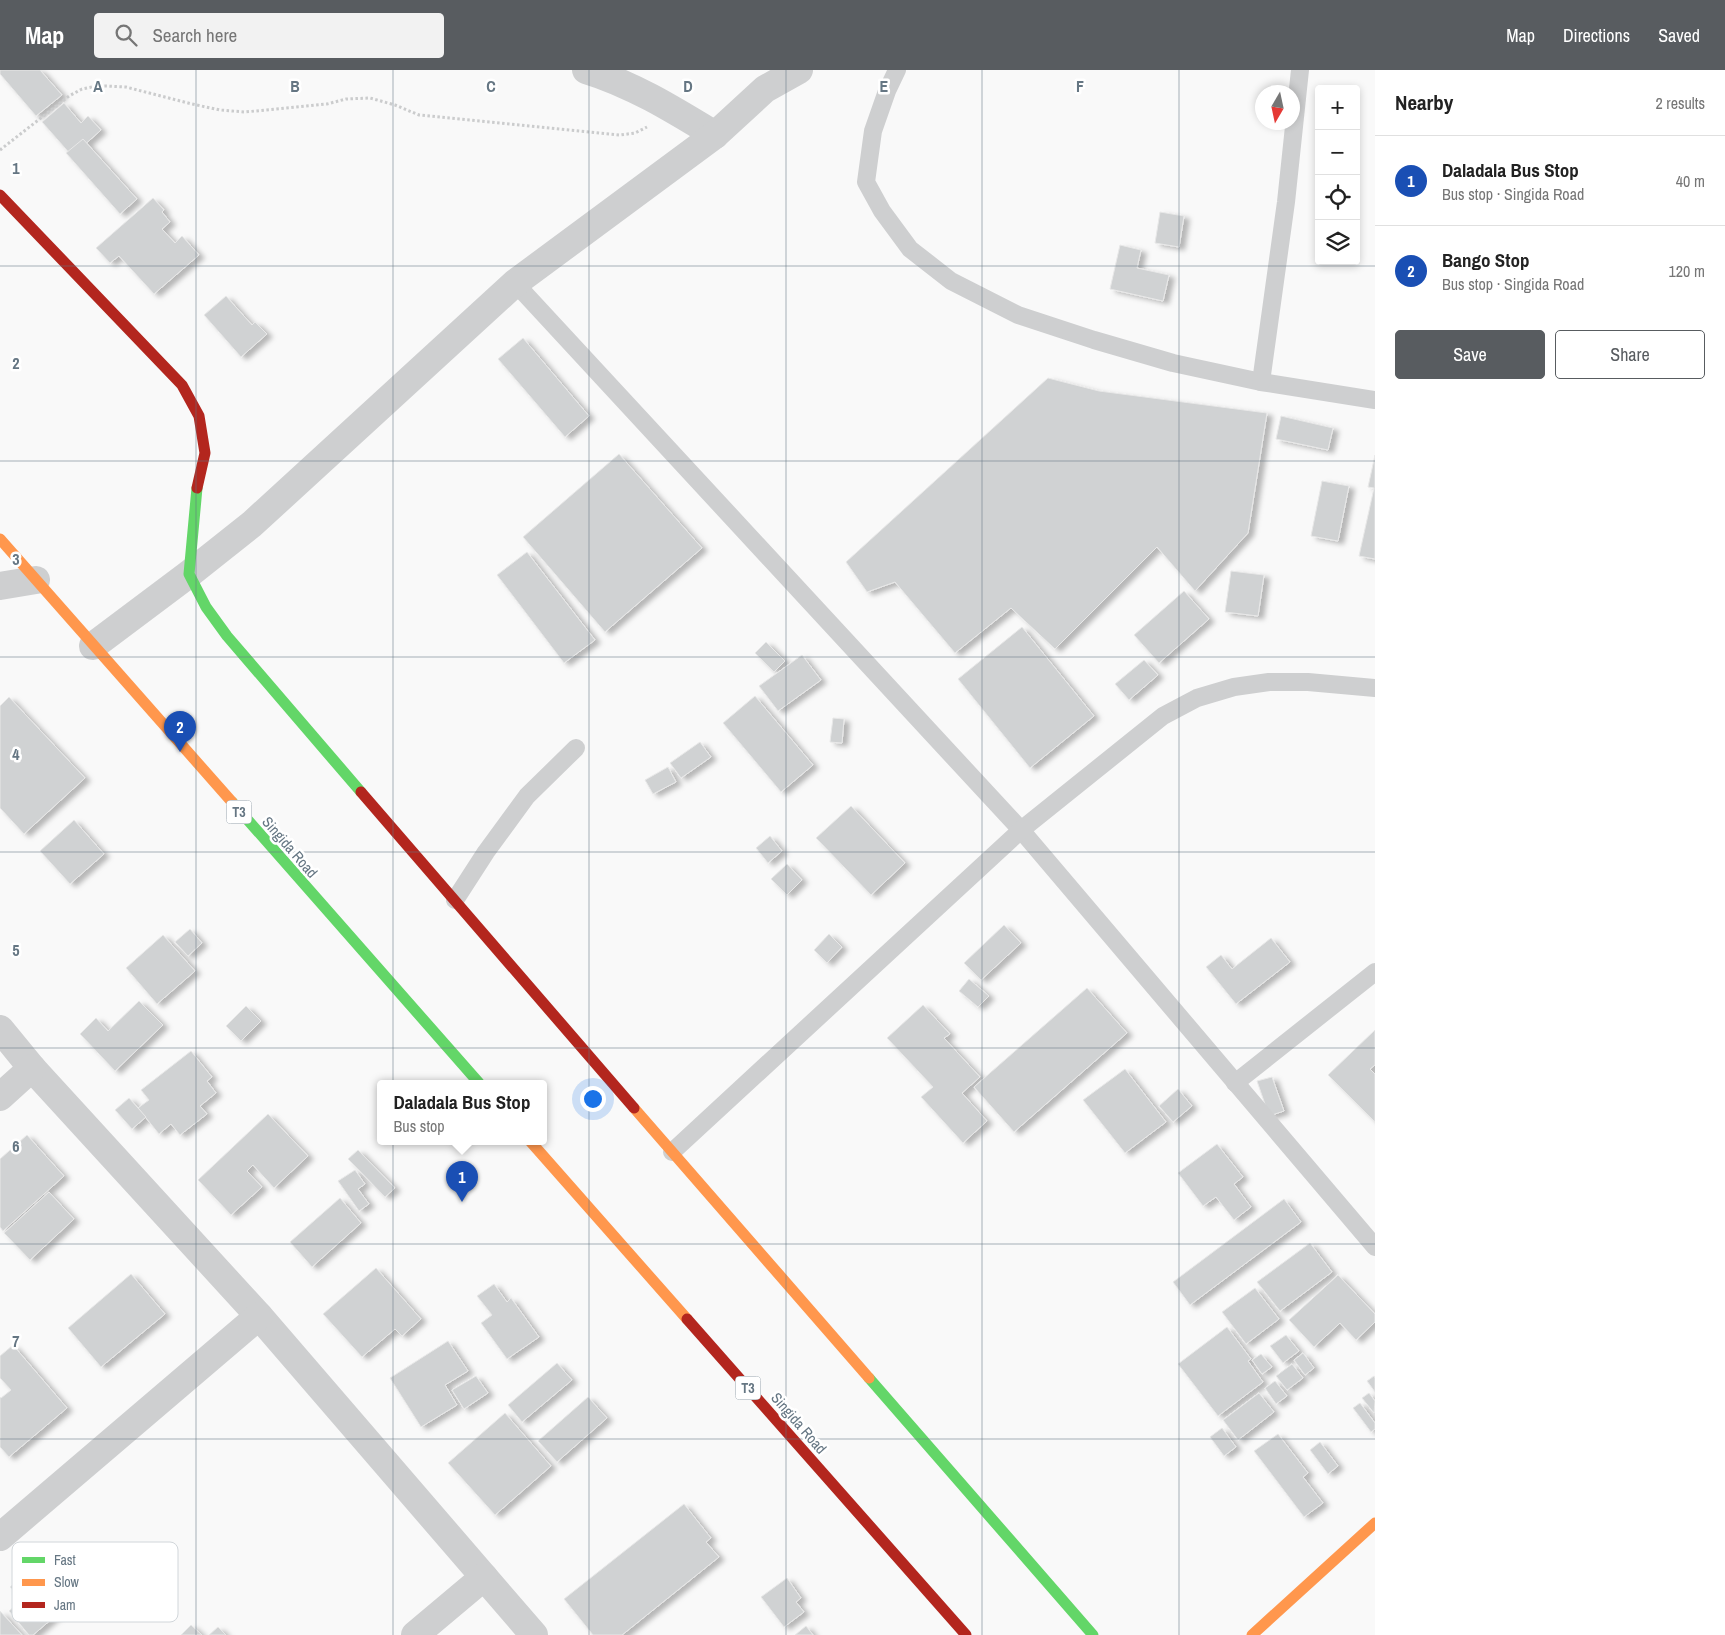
<!DOCTYPE html>
<html lang="en">
<head>
<meta charset="utf-8">
<style>
	:root { --surface:#fff; --page:#f2f2f2; --text:#222; --muted:#767676; --line:#e0e0e0; --accent:#585c60 }
	body { margin:0; font-family:"Archivo Narrow",sans-serif; background:var(--page); color:var(--text) }
	.controls { position:absolute; right:15px; top:15px; display:grid; overflow:hidden; border-radius:5px; box-shadow:0 2px 8px #0003 }
	.controls button { width:45px; height:45px; display:grid; place-items:center; padding:0; border:0; border-bottom:1px solid var(--line); background:var(--surface); color:var(--text); font:25px sans-serif }
	.compass { position:absolute; left:1255px; top:15px; width:45px; height:45px; border-radius:50%; background:var(--surface); box-shadow:0 2px 8px #0003; rotate:189deg }
	.you { position:absolute; left:592px; top:1028px; width:18px; height:18px; margin:-12px; border:4px solid #fff; border-radius:50%; background:#1a73e8; box-shadow:0 0 0 8px #1a73e833 }
	.badge { display:grid; place-items:center; width:32px; height:32px; border-radius:50%; background:var(--accent); color:#fff; font-size:16px; font-weight:700 }
	.pin { position:absolute; translate:-50% -41px; filter:drop-shadow(0 1px 2px #0008) }
	.pin::after { content:''; position:absolute; top:26px; width:18px; height:15px; background:inherit; clip-path:polygon(0 0,100% 0,50% 100%) }
	.popup { position:absolute; left:377px; top:1010px; width:170px; height:65px; box-sizing:border-box; display:grid; place-content:center; border-radius:5px; background:var(--surface); filter:drop-shadow(0 1px 4px #0005); font-size:16px; white-space:nowrap; color:var(--muted) }
	.popup b { font-size:19px; color:var(--text) }
	.popup::after { content:''; position:absolute; left:50%; top:100%; margin-left:-10px; border:10px solid transparent; border-top-color:var(--surface) }
	.list { margin:0; padding:0; list-style:none }
	h2 { display:flex; justify-content:space-between; align-items:center; height:65px; margin:0; padding:0 20px; font-size:21px }
	h2 small { font-size:16px; font-weight:400; color:var(--muted) }
	.list li { display:grid; grid-template-columns:32px 1fr auto; gap:15px; align-items:center; box-sizing:border-box; height:90px; padding:0 20px; border-top:1px solid var(--line) }
	.list b { display:block; font-size:19px; white-space:nowrap }
	.list p { margin:0; font-size:16px; white-space:nowrap; color:var(--muted) }
	.list em { font-size:16px; font-style:normal; color:var(--muted) }
	.actions { display:flex; gap:10px; padding:15px 20px }
	.actions a { flex:1; padding:11px 0; border:1px solid var(--accent); border-radius:5px; text-align:center; font-size:18px; color:var(--accent) }
	.actions .main { background:var(--accent); color:#fff }
	.icon { flex:none; width:28px; height:28px; fill:none; stroke:currentColor; stroke-width:2; stroke-linecap:round; stroke-linejoin:round }
	.map { position:relative; flex:none; width:1375px; height:1565px; overflow:hidden }
	header { display:flex; align-items:center; gap:30px; box-sizing:border-box; height:70px; padding:0 25px; background:var(--accent); color:#fff }
	header strong { font-size:24px }
	nav { display:flex; gap:28px; margin-inline-start:auto; font-size:18px }
	.search { width:350px; height:45px; background:var(--page); display:flex; align-items:center; gap:12px; box-sizing:border-box; padding:0 18px; border-radius:5px; color:var(--muted); font-size:19px }
	main { display:flex }
	aside { flex:1; background:var(--surface) }
	.map>svg:first-child { display:block }
</style>
</head>
<body>
<header>
<strong>Map</strong>
<div class="search"><svg class="icon" aria-label="search" viewBox="0 0 24 24"><circle cx="10" cy="10" r="6"/><path d="M15 15l6 6"/></svg>Search here</div>
<nav><a>Map</a><a>Directions</a><a>Saved</a></nav>
</header>
<main>
<div class="map">
<svg width="1375" height="1565" viewBox="0 0 1375 1565">
	<defs>
		<filter id="shadow"><feDropShadow dx="5.5" dy="3" stdDeviation="2.5" flood-color="#0004"/></filter>
	</defs>
	<rect width="100%" height="100%" fill="#f9f9f9"/>
	<g fill="#d0d2d3" stroke="#e8e8e8" filter="url(#shadow)">
		<path d="M 0,0 L 40,0 L 62,25 L 36,46 L 0,4 Z"/>
		<path d="M 64,33 L 81,53 L 88,46 L 101,60 L 72,86 L 42,52 Z"/>
		<path d="M 83,69 L 137,129 L 120,144 L 66,83 Z"/>
		<path d="M 153,128 L 164,140 L 162,142 L 170,152 L 162,159 L 175,173 L 182,166 L 199,185 L 154,224 L 119,186 L 110,193 L 96,178 Z"/>
		<path d="M 1160,142 L 1184,146 L 1179,177 L 1155,173 Z"/>
		<path d="M 1120,175 L 1141,180 L 1137,198 L 1169,205 L 1163,231 L 1110,219 Z"/>
		<path d="M 226,226 L 252,255 L 255,252 L 267,264 L 241,287 L 204,245 Z"/>
		<path d="M 523,268 L 589,346 L 565,367 L 498,289 Z"/>
		<path d="M 1048,308 L 1099,321 L 1267,343 L 1248,463 L 1195,521 L 1157,477 L 1055,579 L 1011,538 L 955,583 L 895,512 L 867,522 L 846,492 Z"/>
		<path d="M 1281,346 L 1333,358 L 1328,380 L 1276,369 Z"/>
		<path d="M 619,384 L 702,478 L 605,562 L 523,467 Z"/>
		<path d="M 1375,385 L 1375,489 L 1359,486 L 1374,418 L 1368,417 Z"/>
		<path d="M 1322,411 L 1349,416 L 1338,471 L 1311,466 Z"/>
		<path d="M 527,482 L 595,570 L 564,593 L 497,505 Z"/>
		<path d="M 1231,501 L 1264,505 L 1258,546 L 1225,542 Z"/>
		<path d="M 1184,521 L 1209,549 L 1159,593 L 1134,565 Z"/>
		<path d="M 1022,557 L 1094,646 L 1030,698 L 958,609 Z"/>
		<path d="M 766,572 L 785,591 L 774,602 L 755,583 Z"/>
		<path d="M 802,585 L 821,610 L 778,641 L 759,616 Z"/>
		<path d="M 1144,590 L 1158,605 L 1129,630 L 1115,614 Z"/>
		<path d="M 755,626 L 813,695 L 781,722 L 723,653 Z"/>
		<path d="M 9,627 L 85,708 L 24,764 L 0,738 L 0,636 Z"/>
		<path d="M 833,648 L 844,649 L 842,673 L 830,672 Z"/>
		<path d="M 700,672 L 711,687 L 681,708 L 670,693 Z"/>
		<path d="M 668,697 L 676,712 L 653,724 L 645,710 Z"/>
		<path d="M 851,736 L 905,793 L 871,825 L 816,768 Z"/>
		<path d="M 74,750 L 104,784 L 70,814 L 40,781 Z"/>
		<path d="M 770,766 L 782,781 L 768,793 L 756,778 Z"/>
		<path d="M 787,794 L 802,810 L 787,825 L 771,809 Z"/>
		<path d="M 1004,855 L 1021,873 L 981,910 L 964,893 Z"/>
		<path d="M 190,859 L 202,873 L 188,886 L 175,872 Z"/>
		<path d="M 829,864 L 842,877 L 827,893 L 814,880 Z"/>
		<path d="M 163,865 L 195,901 L 157,934 L 126,898 Z"/>
		<path d="M 1271,868 L 1290,892 L 1236,934 L 1206,897 L 1221,885 L 1232,899 Z"/>
		<path d="M 969,909 L 989,926 L 978,937 L 959,921 Z"/>
		<path d="M 1087,918 L 1127,963 L 1014,1062 L 974,1017 Z"/>
		<path d="M 139,931 L 163,955 L 115,1001 L 80,964 L 96,948 L 108,961 Z"/>
		<path d="M 923,935 L 950,964 L 944,968 L 980,1007 L 962,1023 L 987,1051 L 963,1073 L 921,1027 L 933,1017 L 887,968 Z"/>
		<path d="M 246,936 L 261,951 L 241,971 L 226,956 Z"/>
		<path d="M 1375,960 L 1375,995 L 1370,999 L 1375,1004 L 1375,1052 L 1328,1005 Z"/>
		<path d="M 191,981 L 212,1007 L 207,1011 L 216,1023 L 200,1036 L 207,1044 L 180,1065 L 171,1054 L 159,1064 L 138,1038 L 149,1030 L 141,1020 Z"/>
		<path d="M 1125,999 L 1166,1052 L 1125,1083 L 1083,1030 Z"/>
		<path d="M 1272,1007 L 1284,1041 L 1269,1046 L 1257,1011 Z"/>
		<path d="M 1178,1019 L 1192,1036 L 1173,1052 L 1159,1036 Z"/>
		<path d="M 129,1028 L 146,1047 L 132,1059 L 115,1040 Z"/>
		<path d="M 268,1044 L 308,1086 L 274,1118 L 253,1095 L 247,1101 L 262,1117 L 231,1145 L 198,1110 Z"/>
		<path d="M 27,1065 L 64,1106 L 3,1161 L 0,1157 L 0,1089 Z"/>
		<path d="M 1217,1074 L 1243,1107 L 1234,1114 L 1251,1137 L 1234,1150 L 1216,1127 L 1203,1136 L 1178,1103 Z"/>
		<path d="M 358,1080 L 395,1118 L 385,1127 L 348,1089 Z"/>
		<path d="M 355,1100 L 365,1114 L 358,1119 L 369,1134 L 359,1141 L 338,1111 Z"/>
		<path d="M 49,1122 L 74,1149 L 30,1190 L 4,1163 Z"/>
		<path d="M 340,1128 L 361,1153 L 312,1197 L 290,1172 Z"/>
		<path d="M 1284,1129 L 1301,1152 L 1190,1235 L 1173,1212 Z"/>
		<path d="M 1310,1173 L 1332,1202 L 1280,1241 L 1257,1212 Z"/>
		<path d="M 376,1198 L 421,1249 L 402,1266 L 395,1259 L 362,1287 L 323,1244 Z"/>
		<path d="M 131,1204 L 165,1244 L 101,1297 L 68,1258 Z"/>
		<path d="M 1338,1205 L 1375,1244 L 1375,1252 L 1356,1270 L 1340,1253 L 1314,1277 L 1289,1250 Z"/>
		<path d="M 494,1214 L 507,1232 L 511,1228 L 539,1267 L 507,1289 L 481,1253 L 492,1245 L 477,1226 Z"/>
		<path d="M 1255,1218 L 1279,1249 L 1246,1274 L 1222,1242 Z"/>
		<path d="M 1227,1257 L 1251,1289 L 1248,1291 L 1263,1312 L 1218,1346 L 1178,1294 Z"/>
		<path d="M 1286,1265 L 1299,1281 L 1283,1293 L 1270,1276 Z"/>
		<path d="M 448,1271 L 468,1301 L 445,1315 L 457,1335 L 421,1357 L 390,1308 Z"/>
		<path d="M 13,1275 L 67,1338 L 9,1387 L 0,1377 L 0,1327 L 1,1328 L 11,1320 L 0,1308 L 0,1286 Z"/>
		<path d="M 1303,1283 L 1314,1298 L 1305,1305 L 1294,1290 Z"/>
		<path d="M 1261,1284 L 1272,1297 L 1262,1304 L 1252,1290 Z"/>
		<path d="M 557,1293 L 572,1310 L 522,1352 L 508,1335 Z"/>
		<path d="M 1292,1294 L 1303,1308 L 1287,1320 L 1276,1306 Z"/>
		<path d="M 476,1306 L 488,1323 L 464,1339 L 452,1320 Z"/>
		<path d="M 1374,1306 L 1375,1308 L 1375,1322 L 1367,1311 Z"/>
		<path d="M 1275,1311 L 1287,1326 L 1276,1334 L 1265,1318 Z"/>
		<path d="M 1259,1323 L 1274,1342 L 1238,1370 L 1223,1350 Z"/>
		<path d="M 1369,1323 L 1375,1331 L 1374,1343 L 1362,1328 Z"/>
		<path d="M 588,1327 L 607,1348 L 557,1392 L 538,1371 Z"/>
		<path d="M 1360,1333 L 1375,1353 L 1375,1359 L 1371,1362 L 1353,1338 Z"/>
		<path d="M 505,1343 L 551,1396 L 495,1445 L 448,1393 Z"/>
		<path d="M 1222,1358 L 1236,1377 L 1224,1386 L 1210,1367 Z"/>
		<path d="M 1278,1364 L 1308,1403 L 1303,1407 L 1323,1433 L 1304,1447 L 1254,1381 Z"/>
		<path d="M 1320,1372 L 1338,1396 L 1328,1404 L 1310,1380 Z"/>
		<path d="M 684,1434 L 711,1468 L 706,1472 L 719,1487 L 622,1565 L 593,1565 L 564,1529 Z"/>
		<path d="M 41,1491 L 74,1530 L 33,1565 L 29,1565 L 9,1541 L 22,1530 L 10,1517 Z"/>
		<path d="M 787,1508 L 801,1528 L 796,1532 L 804,1542 L 784,1557 L 761,1527 Z"/>
		<path d="M 0,1541 L 22,1565 L 0,1565 Z"/>
		<path d="M 191,1555 L 202,1565 L 181,1565 Z"/>
		<path d="M 806,1556 L 813,1565 L 795,1565 Z"/>
		<path d="M 218,1557 L 226,1565 L 209,1565 Z"/>
	</g>
	<g fill="none" stroke-linecap="round" stroke-linejoin="round">
		<path stroke="#cbcccd" stroke-width="3" stroke-dasharray="2.5 2.5" stroke-linecap="butt" d="M 0,80 L 69,26 L 82,19 L 92,17 L 106,16 L 126,17 L 192,34 L 220,40 L 245,42 L 327,34 L 346,29 L 370,28 L 395,35 L 419,45 L 620,65 L 635,63 L 647,57"/>
		<g stroke="#cecfd0" stroke-width="18">
			<path d="M 897,0 L 887,21 L 873,61 L 866,112 L 882,141 L 910,179 L 951,211 L 1018,245 L 1094,270 L 1173,293 L 1261,312 L 1375,330"/>
			<path d="M 515,213 L 1021,760 L 1375,1177"/>
			<path d="M 1261,312 L 1286,132 L 1300,0"/>
			<path d="M 455,830 L 486,782 L 527,726 L 576,678"/>
			<path d="M 1235,1013 L 1375,902"/>
			<path d="M 672,1082 L 1021,760 L 1163,646 L 1197,628 L 1234,617 L 1269,612 L 1308,612 L 1375,618"/>
		</g>
		<g stroke="#cecfd0" stroke-width="28">
			<path d="M 586,0 C 632,14 674,40 715,65"/>
			<path d="M 0,516 L 36,510"/>
			<path d="M 93,576 L 189,504 L 252,454 L 515,213 L 715,65 L 765,19 L 799,0"/>
			<path d="M 0,959 L 32,998 L 259,1246 L 534,1565"/>
			<path d="M 0,1027 L 32,998"/>
			<path d="M 0,1467 L 259,1246"/>
			<path d="M 415,1565 L 484,1507"/>
		</g>
		<g stroke="#63d668" stroke-width="11">
			<path d="M 197,418 L 189,504 L 206,537 L 227,566 L 361,722"/>
			<path d="M 232,732 L 479,1013"/>
			<path d="M 869,1308 L 1093,1565"/>
		</g>
		<g stroke="#ff974d" stroke-width="11">
			<path d="M 0,469 L 232,732"/>
			<path d="M 634,1038 L 869,1308"/>
			<path d="M 530,1071 L 687,1249"/>
			<path d="M 1252,1565 L 1375,1453"/>
		</g>
		<g stroke="#b3261e" stroke-width="11">
			<path d="M 0,125 L 182,315 L 199,346 L 205,383 L 197,418"/>
			<path d="M 361,722 L 634,1038"/>
			<path d="M 687,1249 L 966,1565"/>
		</g>
	</g>
	<path fill="none" stroke="#657683" stroke-width="1" stroke-opacity="0.55" d="M 196,0 L 196,1565M 393,0 L 393,1565M 589,0 L 589,1565M 786,0 L 786,1565M 982,0 L 982,1565M 1179,0 L 1179,1565M 0,196 L 1375,196M 0,391 L 1375,391M 0,587 L 1375,587M 0,782 L 1375,782M 0,978 L 1375,978M 0,1174 L 1375,1174M 0,1369 L 1375,1369"/>
	<g text-anchor="middle" dominant-baseline="central" stroke-width="5" stroke-linejoin="round" paint-order="stroke">
		<g fill="#fff" stroke="#939fa8" stroke-width="1">
			<rect x="226.5" y="730.5" width="25" height="23" rx="4"/>
			<rect x="735.5" y="1306.5" width="25" height="23" rx="4"/>
		</g>
		<g font-size="14" font-weight="bold" fill="#657683">
			<text x="239" y="742">T3</text>
			<text x="748" y="1318">T3</text>
		</g>
		<g font-size="15" fill="#657683" stroke="#fff">
			<text transform="translate(290 777) rotate(49)">Singida Road</text>
			<text transform="translate(799 1353) rotate(49)">Singida Road</text>
		</g>
	</g>
	<rect x="12" y="1472" width="166" height="80" rx="8" fill="#fff" stroke="#d1d6da" stroke-width="1"/>
	<rect x="22" y="1487" width="23" height="6" fill="#63d668"/>
	<rect x="22" y="1509" width="23" height="7" fill="#ff974d"/>
	<rect x="22" y="1532" width="23" height="6" fill="#b3261e"/>
	<g font-size="14" fill="#657683">
		<text x="54" y="1495">Fast</text>
		<text x="54" y="1517">Slow</text>
		<text x="54" y="1540">Jam</text>
	</g>
	<g font-size="16" text-anchor="middle" font-weight="bold" fill="#657683" stroke="#fff" stroke-width="5" stroke-linejoin="round" paint-order="stroke">
		<text x="98" y="22">A</text>
		<text x="295" y="22">B</text>
		<text x="491" y="22">C</text>
		<text x="688" y="22">D</text>
		<text x="884" y="22">E</text>
		<text x="1080" y="22">F</text>
		<text x="16" y="104">1</text>
		<text x="16" y="299">2</text>
		<text x="16" y="495">3</text>
		<text x="16" y="690">4</text>
		<text x="16" y="886">5</text>
		<text x="16" y="1082">6</text>
		<text x="16" y="1277">7</text>
	</g>
</svg>
<div class="controls">
<button>+</button>
<button>−</button>
<button><svg class="icon" aria-label="locate" viewBox="0 0 24 24"><circle cx="12" cy="12" r="6"/><path d="M12 2v4M12 18v4M2 12h4M18 12h4"/></svg></button>
<button><svg class="icon" aria-label="layers" viewBox="0 0 24 24"><path d="M12 4l9 5-9 5-9-5zM3 14l9 5 9-5"/></svg></button>
</div>
<svg class="compass" viewBox="-18 -18 36 36"><path d="M0-13l5 13h-10z" fill="#e53935"/><path d="M0 13l5-13h-10z" fill="#767676"/></svg>
<div class="you"></div>
<div class="pin badge" style="left:462px;top:1132px;background:#1a4fb4">1</div>
<div class="popup"><b>Daladala Bus Stop</b>Bus stop</div>
<div class="pin badge" style="left:180px;top:682px;background:#1a4fb4">2</div>
</div>
<aside>
<h2>Nearby<small>2 results</small></h2>
<ul class="list">
<li><span class="badge" style="background:#1a4fb4">1</span><div><b>Daladala Bus Stop</b><p>Bus stop · Singida Road</p></div><em>40 m</em></li>
<li><span class="badge" style="background:#1a4fb4">2</span><div><b>Bango Stop</b><p>Bus stop · Singida Road</p></div><em>120 m</em></li>
</ul>
<div class="actions"><a class="main">Save</a><a>Share</a></div>
</aside>
</main>
</body>
</html>
